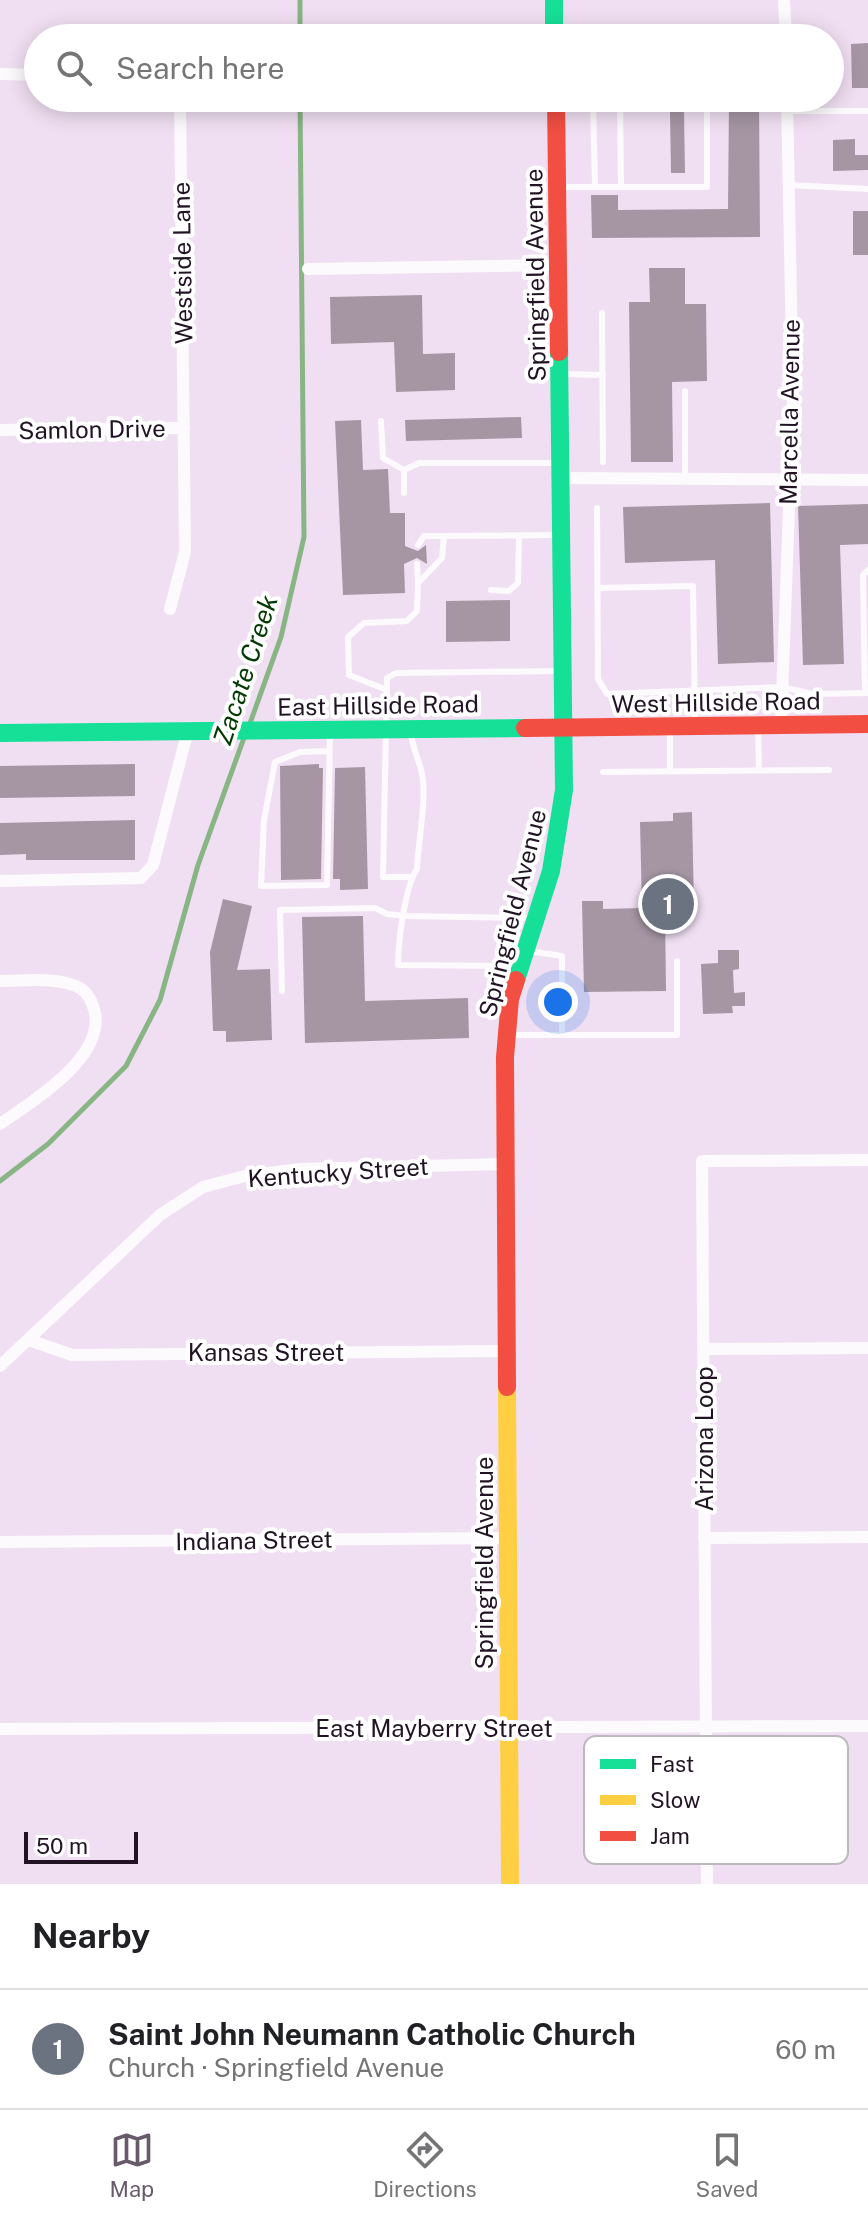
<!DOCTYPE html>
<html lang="en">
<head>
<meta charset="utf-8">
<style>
	:root { --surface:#fff; --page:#f2f2f2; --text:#202124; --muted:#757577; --line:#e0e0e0; --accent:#695a6b }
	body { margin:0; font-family:"Public Sans",sans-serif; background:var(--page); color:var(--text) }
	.scale { position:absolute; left:24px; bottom:20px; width:114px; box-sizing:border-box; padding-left:8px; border:4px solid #211323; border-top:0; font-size:22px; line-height:28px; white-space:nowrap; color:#211323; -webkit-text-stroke:6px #fff; paint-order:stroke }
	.you { position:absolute; left:558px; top:1002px; width:28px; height:28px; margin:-20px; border:6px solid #fff; border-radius:50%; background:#1a73e8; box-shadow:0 0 0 12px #1a73e833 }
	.badge { display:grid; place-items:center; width:52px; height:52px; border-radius:50%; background:var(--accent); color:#fff; font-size:26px; font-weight:700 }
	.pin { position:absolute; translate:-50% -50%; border:4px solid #fff; box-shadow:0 2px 8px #0006 }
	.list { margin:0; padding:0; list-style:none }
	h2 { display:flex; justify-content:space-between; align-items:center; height:104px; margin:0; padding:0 32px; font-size:34px }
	h2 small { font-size:26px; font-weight:400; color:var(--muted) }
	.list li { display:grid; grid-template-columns:52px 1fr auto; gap:24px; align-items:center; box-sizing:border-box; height:120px; padding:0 32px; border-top:2px solid var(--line) }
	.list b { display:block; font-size:30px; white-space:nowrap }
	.list p { margin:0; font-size:26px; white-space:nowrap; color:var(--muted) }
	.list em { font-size:26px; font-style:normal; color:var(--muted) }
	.icon { flex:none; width:44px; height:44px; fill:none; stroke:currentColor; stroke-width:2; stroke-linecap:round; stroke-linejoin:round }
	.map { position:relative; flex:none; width:868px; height:1884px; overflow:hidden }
	.search { position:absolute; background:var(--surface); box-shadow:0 4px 20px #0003; left:24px; right:24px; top:24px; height:88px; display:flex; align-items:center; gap:20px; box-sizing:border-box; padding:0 28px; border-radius:44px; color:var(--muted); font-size:30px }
	.sheet { height:224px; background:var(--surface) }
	nav { display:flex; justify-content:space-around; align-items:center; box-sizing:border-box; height:112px; border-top:2px solid var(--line); background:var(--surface); font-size:22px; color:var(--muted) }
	nav a { display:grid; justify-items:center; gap:4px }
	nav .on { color:var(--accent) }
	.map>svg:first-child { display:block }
</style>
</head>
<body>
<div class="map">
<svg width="868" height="1884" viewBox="0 0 868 1884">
	<rect width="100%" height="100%" fill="#f0dff2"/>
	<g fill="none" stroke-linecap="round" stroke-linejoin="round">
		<g stroke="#87b584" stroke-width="5">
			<path d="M 300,0 L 300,38"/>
			<path d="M 249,726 L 281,637 L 304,537 L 300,98"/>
			<path d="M 0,1181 L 48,1144 L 126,1066 L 160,1000 L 198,865 L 245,735"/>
		</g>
	</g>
	<g fill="#a696a4">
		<path d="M 868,43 L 868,88 L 852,88 L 851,44 Z"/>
		<path d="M 729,98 L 759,98 L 760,237 L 592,238 L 591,195 L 618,195 L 618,210 L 728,209 Z"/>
		<path d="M 684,111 L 685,173 L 671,173 L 670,112 Z"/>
		<path d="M 855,139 L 855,155 L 868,155 L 868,170 L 833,171 L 833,140 Z"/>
		<rect x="853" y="211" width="15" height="44"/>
		<path d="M 649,268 L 685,268 L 685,304 L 706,304 L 707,381 L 672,382 L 673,462 L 631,462 L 629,302 L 650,302 Z"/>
		<path d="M 422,295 L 423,354 L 455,353 L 455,390 L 396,392 L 394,342 L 331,344 L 330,297 Z"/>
		<path d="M 521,417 L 522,438 L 406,441 L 405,420 Z"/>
		<path d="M 361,420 L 363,470 L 388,469 L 390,513 L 405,513 L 405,546 L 418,551 L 426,545 L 427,564 L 417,558 L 404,564 L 405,593 L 343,595 L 335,421 Z"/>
		<path d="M 770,503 L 774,662 L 718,664 L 715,560 L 625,563 L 623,507 Z"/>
		<path d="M 868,504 L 868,544 L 840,545 L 844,664 L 803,665 L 798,506 Z"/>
		<path d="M 510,600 L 510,641 L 446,642 L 446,601 Z"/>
		<path d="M 135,764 L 135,796 L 0,798 L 0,766 Z"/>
		<path d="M 319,764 L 319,768 L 323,768 L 321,879 L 281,880 L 280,766 Z"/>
		<path d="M 365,767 L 368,889 L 340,890 L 340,879 L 333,879 L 335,768 Z"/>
		<path d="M 692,812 L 694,907 L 665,908 L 666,991 L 584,992 L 582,901 L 603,901 L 603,909 L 642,908 L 640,822 L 673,821 L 673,813 Z"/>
		<path d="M 135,820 L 135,860 L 26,860 L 26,854 L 0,855 L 0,823 Z"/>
		<path d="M 223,899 L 252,906 L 237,970 L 270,969 L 272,1040 L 226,1042 L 226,1031 L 213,1031 L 210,952 Z"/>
		<path d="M 363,916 L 365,1001 L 468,998 L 469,1038 L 305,1043 L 302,917 Z"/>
		<path d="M 718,950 L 739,950 L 739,969 L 733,970 L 734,993 L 745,992 L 745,1006 L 732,1006 L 733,1013 L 703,1014 L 701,964 L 718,963 Z"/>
	</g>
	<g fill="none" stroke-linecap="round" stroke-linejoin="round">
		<g stroke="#fdfafd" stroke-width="6">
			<path d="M 620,99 L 621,186"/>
			<path d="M 593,100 L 595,186"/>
			<path d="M 559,102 L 679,98"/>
			<path d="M 788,111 L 868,111"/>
			<path d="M 788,185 L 868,189"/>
			<path d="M 561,187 L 707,187 L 707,98"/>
			<path d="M 602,313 L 603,462"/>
			<path d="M 562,374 L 603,375"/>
			<path d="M 381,421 L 383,458 L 404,470"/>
			<path d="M 685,479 L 685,391"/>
			<path d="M 404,493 L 404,470 L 419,463 L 558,463"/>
			<path d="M 597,508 L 598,679 L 607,694 L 782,687 L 812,694 L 868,693"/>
			<path d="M 418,545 L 424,536 L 444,536"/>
			<path d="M 417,564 L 418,583"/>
			<path d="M 598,588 L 693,586 L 695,723"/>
			<path d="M 491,590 L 509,591 L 518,583 L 519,536"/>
			<path d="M 387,690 L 349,675 L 348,637 L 364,623 L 407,621 L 417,611 L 418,583 L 442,558 L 444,536 L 557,535"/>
			<path d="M 865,693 L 863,575 L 868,570"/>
			<path d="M 758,729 L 759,770"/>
			<path d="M 670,731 L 670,771"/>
			<path d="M 411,732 C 412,748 419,759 422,774 C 427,799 418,842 417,869 C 405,886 398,943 398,965 L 519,966"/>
			<path d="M 328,751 L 300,752 L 275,762 L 264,820 L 261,886 L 327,885 L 330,732"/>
			<path d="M 603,772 L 829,770"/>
			<path d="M 411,877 L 383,877 L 387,678 L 396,673 L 560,671"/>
			<path d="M 529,951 L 562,956 L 562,1035"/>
			<path d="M 282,991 L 280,910 L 375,908 L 387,914 L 406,916 L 532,918"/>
			<path d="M 510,1035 L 677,1035 L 677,961"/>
		</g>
		<g stroke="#fdfafd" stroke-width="12">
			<path d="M 784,0 L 786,38"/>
			<path d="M 340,30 L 554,31"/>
			<path d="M 0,74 L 38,75"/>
			<path d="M 308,269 L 559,265"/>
			<path d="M 0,430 L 184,428"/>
			<path d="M 562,478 L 868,480"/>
			<path d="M 170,609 L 185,552 L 180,98"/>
			<path d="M 781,725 L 793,399 L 787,98"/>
			<path d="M 0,881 L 141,878 L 153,865 L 188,730"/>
			<path d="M 0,981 C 23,981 58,976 80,988 C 88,993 93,1004 95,1013 C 104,1058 32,1102 0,1124"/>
			<path d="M 29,1340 L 72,1355 L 506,1351"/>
			<path d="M 703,1349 L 868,1348"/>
			<path d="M 0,1366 L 160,1215 L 203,1187 L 245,1176 L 300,1169 L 505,1164"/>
			<path d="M 704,1538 L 868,1537"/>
			<path d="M 0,1542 L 507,1538"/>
			<path d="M 0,1729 L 868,1726"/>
			<path d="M 707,1884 L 702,1161 L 868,1160"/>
		</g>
		<g stroke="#16e098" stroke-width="18">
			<path d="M 554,0 L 554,38"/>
			<path d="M 0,733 L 525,728"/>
			<path d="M 516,980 L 551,871 L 564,790 L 559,352"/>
		</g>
		<path stroke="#ffcf43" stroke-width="18" d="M 507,1387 L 510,1884"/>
		<g stroke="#f24e42" stroke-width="18">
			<path d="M 556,98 L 559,352"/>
			<path d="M 525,728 L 868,724"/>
			<path d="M 507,1387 L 505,1057 L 510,999 L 516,980"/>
		</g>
	</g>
	<g text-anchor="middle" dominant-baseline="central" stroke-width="8" stroke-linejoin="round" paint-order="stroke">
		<g font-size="24" fill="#211323" stroke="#fff">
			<text transform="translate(182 263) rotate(-91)">Westside Lane</text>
			<text transform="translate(535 275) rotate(-91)">Springfield Avenue</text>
			<text transform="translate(789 412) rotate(-89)">Marcella Avenue</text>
			<text transform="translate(92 429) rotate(-1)">Samlon Drive</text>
			<text transform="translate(716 702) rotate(-1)">West Hillside Road</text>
			<text transform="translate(378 705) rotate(-1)">East Hillside Road</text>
			<text transform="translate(512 913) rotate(-76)">Springfield Avenue</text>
			<text transform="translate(338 1172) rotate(-4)">Kentucky Street</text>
			<text x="266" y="1352">Kansas Street</text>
			<text transform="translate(704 1439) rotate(-90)">Arizona Loop</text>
			<text transform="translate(254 1540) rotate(-1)">Indiana Street</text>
			<text transform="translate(484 1563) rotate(-90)">Springfield Avenue</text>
			<text x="434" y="1728">East Mayberry Street</text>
		</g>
		<g font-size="26" font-style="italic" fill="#033902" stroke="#fff">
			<text transform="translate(245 670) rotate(-72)">Zacate Creek</text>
		</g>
	</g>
	<rect x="584" y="1736" width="264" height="128" rx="12" fill="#fff" stroke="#bcb8bd" stroke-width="2"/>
	<rect x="600" y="1759" width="36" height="10" fill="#16e098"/>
	<rect x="600" y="1795" width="36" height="10" fill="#ffcf43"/>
	<rect x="600" y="1831" width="36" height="10" fill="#f24e42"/>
	<g font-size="22" fill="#211323">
		<text x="650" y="1772">Fast</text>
		<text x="650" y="1808">Slow</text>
		<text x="650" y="1844">Jam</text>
	</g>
</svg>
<div class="scale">50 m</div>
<div class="you"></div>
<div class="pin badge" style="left:668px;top:904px;background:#6b7280">1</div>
<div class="search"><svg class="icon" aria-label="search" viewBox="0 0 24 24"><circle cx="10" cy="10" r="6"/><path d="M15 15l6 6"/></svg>Search here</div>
</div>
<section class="sheet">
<h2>Nearby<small></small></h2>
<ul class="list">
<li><span class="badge" style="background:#6b7280">1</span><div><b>Saint John Neumann Catholic Church</b><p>Church · Springfield Avenue</p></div><em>60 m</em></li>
</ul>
</section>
<nav>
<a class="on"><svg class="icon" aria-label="map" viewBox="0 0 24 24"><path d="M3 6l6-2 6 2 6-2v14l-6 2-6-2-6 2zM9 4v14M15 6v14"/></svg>Map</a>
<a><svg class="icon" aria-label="directions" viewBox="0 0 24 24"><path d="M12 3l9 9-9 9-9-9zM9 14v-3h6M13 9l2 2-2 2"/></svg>Directions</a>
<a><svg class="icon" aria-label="saved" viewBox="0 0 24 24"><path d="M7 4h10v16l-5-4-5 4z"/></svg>Saved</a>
</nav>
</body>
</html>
